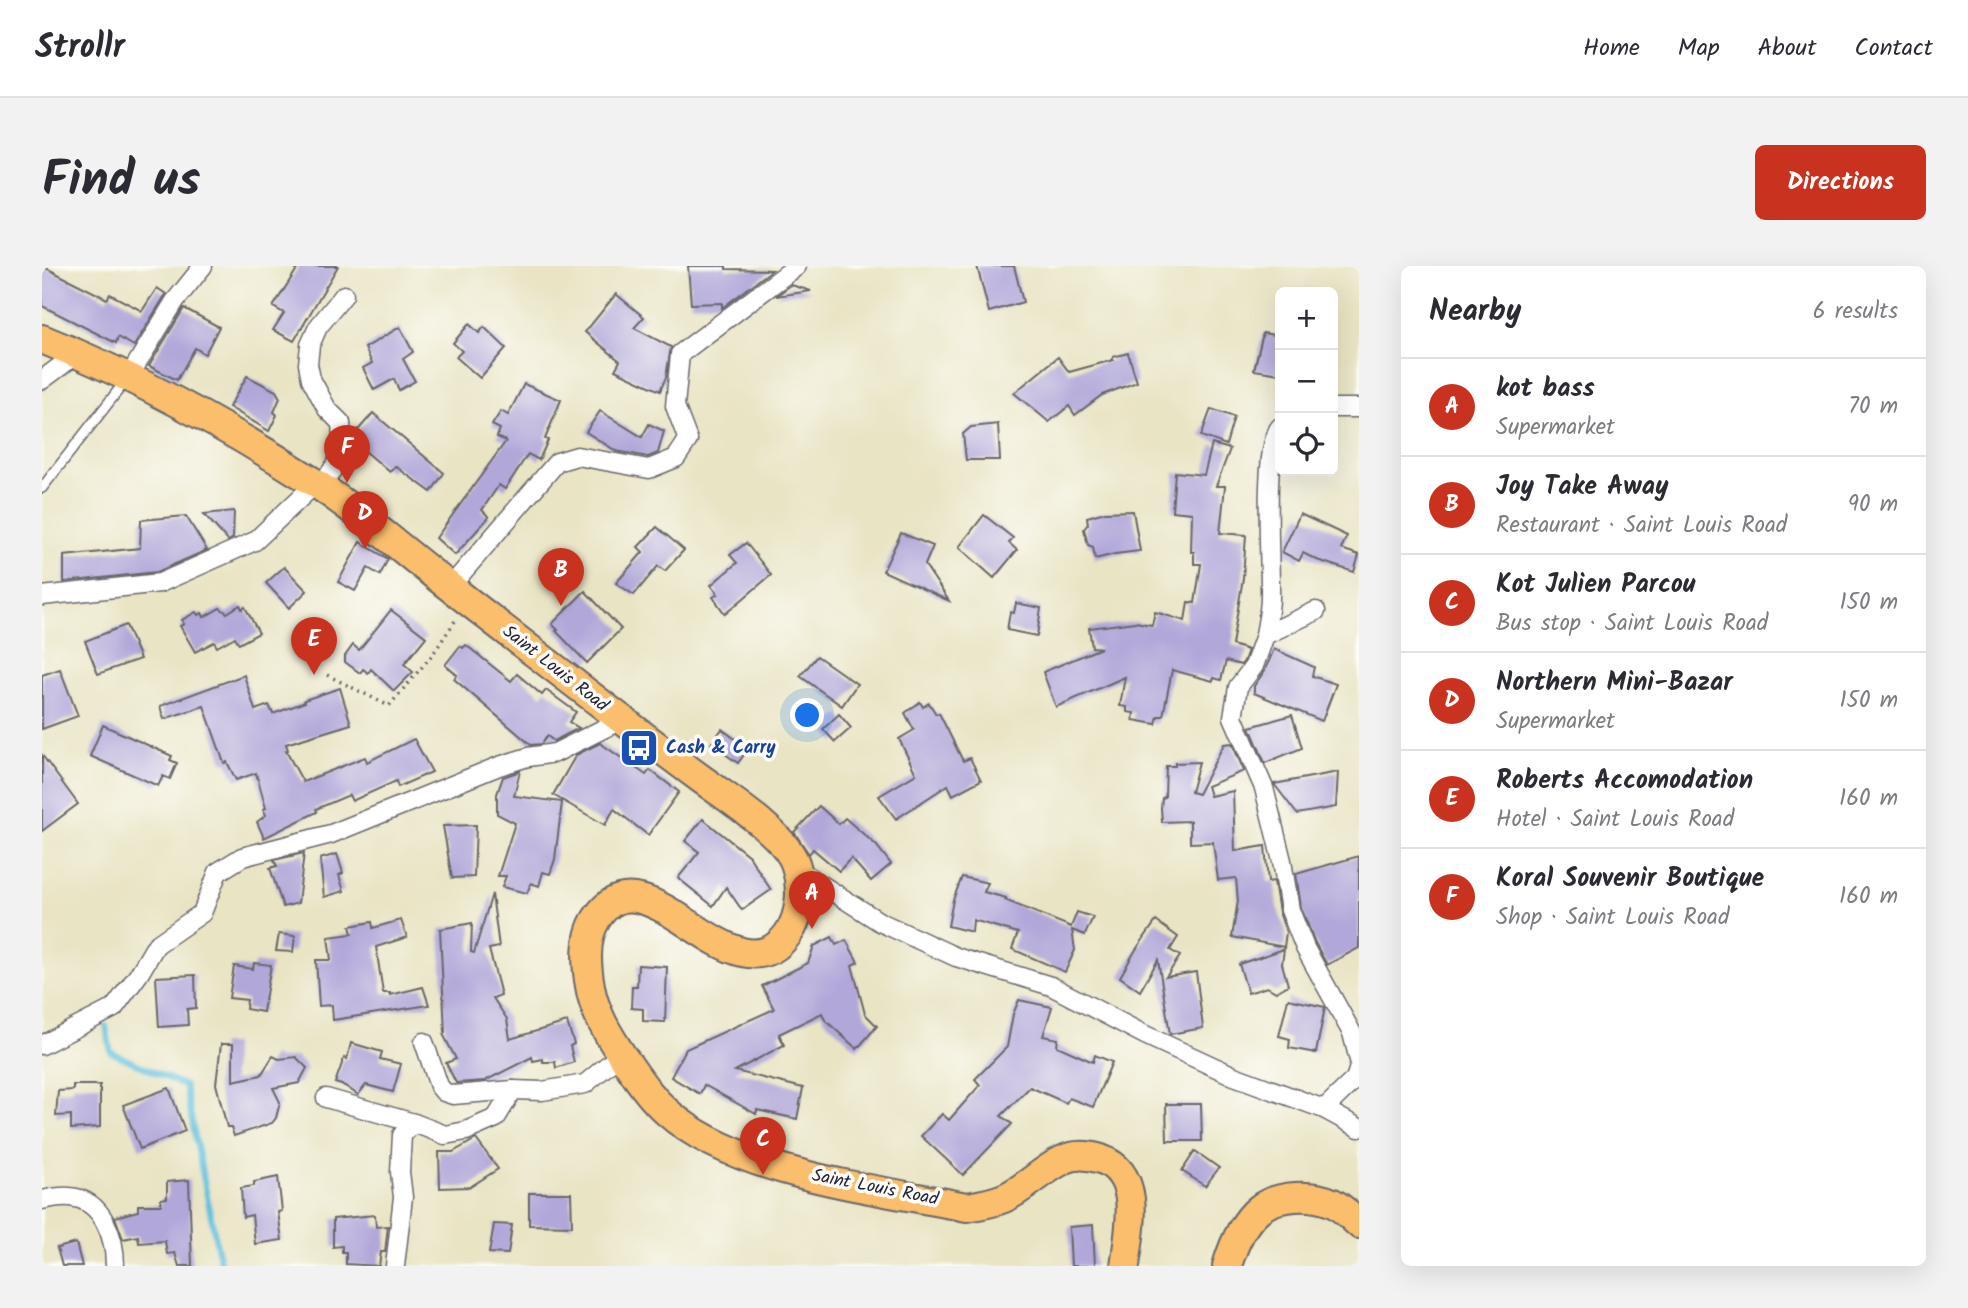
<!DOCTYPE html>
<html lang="en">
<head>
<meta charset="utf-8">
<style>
	:root { --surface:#fff; --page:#f2f2f3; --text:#2b2b33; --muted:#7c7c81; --line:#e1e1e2; --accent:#c8321e }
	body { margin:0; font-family:Kalam,sans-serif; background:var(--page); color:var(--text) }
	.controls { position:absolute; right:21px; top:21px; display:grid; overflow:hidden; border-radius:10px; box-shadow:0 7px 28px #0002 }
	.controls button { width:63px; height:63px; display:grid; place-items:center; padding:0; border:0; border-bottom:2px solid var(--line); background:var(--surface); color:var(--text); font:35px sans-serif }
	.you { position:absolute; left:766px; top:450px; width:24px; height:24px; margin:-18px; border:5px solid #fff; border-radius:50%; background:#1a73e8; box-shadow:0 0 0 10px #1a73e833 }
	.badge { display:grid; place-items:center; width:46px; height:46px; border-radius:50%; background:var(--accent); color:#fff; font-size:23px; font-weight:700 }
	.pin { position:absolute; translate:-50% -58px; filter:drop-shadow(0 2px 4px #0008) }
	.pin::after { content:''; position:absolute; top:37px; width:24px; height:21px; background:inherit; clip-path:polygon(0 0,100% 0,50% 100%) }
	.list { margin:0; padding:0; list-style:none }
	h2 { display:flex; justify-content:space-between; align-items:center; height:91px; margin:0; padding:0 28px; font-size:30px }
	h2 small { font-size:23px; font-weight:400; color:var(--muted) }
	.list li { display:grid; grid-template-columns:46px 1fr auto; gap:21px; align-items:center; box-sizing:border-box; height:98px; padding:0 28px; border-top:2px solid var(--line) }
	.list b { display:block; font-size:26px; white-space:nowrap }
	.list p { margin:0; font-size:23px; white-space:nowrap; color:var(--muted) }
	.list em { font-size:23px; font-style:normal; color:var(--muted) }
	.icon { flex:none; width:38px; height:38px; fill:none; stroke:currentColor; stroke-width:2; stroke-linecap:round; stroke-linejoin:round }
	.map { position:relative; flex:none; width:1317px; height:1000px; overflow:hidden; border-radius:10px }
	header { display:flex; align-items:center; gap:42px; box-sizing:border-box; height:98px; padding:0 35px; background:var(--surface); border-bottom:2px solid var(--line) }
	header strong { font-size:33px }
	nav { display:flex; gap:38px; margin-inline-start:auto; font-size:24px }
	.intro { display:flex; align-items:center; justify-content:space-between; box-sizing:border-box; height:168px; padding:0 42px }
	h1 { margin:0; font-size:49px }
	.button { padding:18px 32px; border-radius:10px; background:var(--accent); color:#fff; font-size:24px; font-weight:700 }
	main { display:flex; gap:42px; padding:0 42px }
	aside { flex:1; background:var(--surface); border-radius:10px; box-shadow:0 7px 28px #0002 }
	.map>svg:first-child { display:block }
</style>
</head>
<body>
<header>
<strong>Strollr</strong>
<nav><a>Home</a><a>Map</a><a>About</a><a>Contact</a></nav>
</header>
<div class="intro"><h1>Find us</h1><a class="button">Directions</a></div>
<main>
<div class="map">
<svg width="1317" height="1000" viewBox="0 0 1317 1000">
	<rect width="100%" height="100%" fill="#fdfcf7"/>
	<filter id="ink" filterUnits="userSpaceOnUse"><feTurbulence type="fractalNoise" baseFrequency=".0143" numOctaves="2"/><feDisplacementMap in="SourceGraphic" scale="14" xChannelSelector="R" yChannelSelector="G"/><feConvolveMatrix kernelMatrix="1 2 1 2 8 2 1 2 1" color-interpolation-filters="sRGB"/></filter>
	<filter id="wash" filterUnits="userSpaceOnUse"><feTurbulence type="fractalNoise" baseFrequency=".00686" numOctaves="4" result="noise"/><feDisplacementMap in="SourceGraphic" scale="28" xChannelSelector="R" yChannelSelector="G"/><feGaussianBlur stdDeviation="1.57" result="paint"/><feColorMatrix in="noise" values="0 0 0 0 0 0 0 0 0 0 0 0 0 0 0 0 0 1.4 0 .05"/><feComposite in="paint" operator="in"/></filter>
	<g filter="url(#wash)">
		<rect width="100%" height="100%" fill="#e9e4c4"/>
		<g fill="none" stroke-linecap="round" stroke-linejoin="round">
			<path stroke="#5fc1dd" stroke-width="6" d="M 64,760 L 69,786 L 143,820 L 179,1000"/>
		</g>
		<g id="blocks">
			<g fill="#b1a7d9">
				<path d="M 0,0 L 65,33 L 68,28 L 100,45 L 115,22 L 124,28 L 92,80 L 76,71 L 74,77 L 0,40 Z"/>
				<path d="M 257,0 L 296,0 L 252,75 L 231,64 L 242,47 L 231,41 Z"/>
				<path d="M 646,0 L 684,0 L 684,3 L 730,4 L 680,42 L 680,37 L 649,38 Z"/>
				<path d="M 935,0 L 972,0 L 981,36 L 947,46 Z"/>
				<path d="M 749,19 L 769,25 L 734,30 Z"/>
				<path d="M 574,28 L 602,51 L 592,62 L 629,81 L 624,111 L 618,125 L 573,104 L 578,95 L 543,66 Z"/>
				<path d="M 142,42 L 177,61 L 163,88 L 153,82 L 135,114 L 107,100 Z"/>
				<path d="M 427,58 L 437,67 L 442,61 L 464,82 L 438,112 L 414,91 L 420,85 L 411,77 Z"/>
				<path d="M 358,61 L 371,86 L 361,93 L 373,115 L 357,124 L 352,113 L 332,124 L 321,102 L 330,97 L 323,82 Z"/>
				<path d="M 1221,67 L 1238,70 L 1238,108 L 1212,104 Z"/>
				<path d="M 1086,87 L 1095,116 L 1060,129 L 1033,149 L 1027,140 L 1007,156 L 972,127 L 1016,91 L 1027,106 L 1071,94 L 1071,91 Z"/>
				<path d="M 205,110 L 234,125 L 238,132 L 232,146 L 235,149 L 227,165 L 187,141 Z"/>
				<path d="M 482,118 L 519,134 L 503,173 L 506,174 L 497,194 L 486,188 L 463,223 L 457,219 L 440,244 L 447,251 L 413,289 L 394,272 L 464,175 L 455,171 L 458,163 L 450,159 L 459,145 L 466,149 Z"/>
				<path d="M 1169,143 L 1192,151 L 1184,179 L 1159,170 Z"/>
				<path d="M 558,145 L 600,171 L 607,158 L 622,165 L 616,187 L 606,191 L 574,185 L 544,166 Z"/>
				<path d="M 331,147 L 402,207 L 389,226 L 353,200 L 348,206 L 318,181 L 320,179 L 311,170 Z"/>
				<path d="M 956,158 L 958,194 L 924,194 L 921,168 L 929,161 Z"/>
				<path d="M 1170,178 L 1188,183 L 1174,220 L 1183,220 L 1178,267 L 1204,269 L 1201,312 L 1190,379 L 1206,384 L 1202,395 L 1199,399 L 1184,395 L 1179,414 L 1172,412 L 1171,415 L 1130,404 L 1121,450 L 1116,450 L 1114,458 L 1091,454 L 1092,447 L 1085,446 L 1085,441 L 1078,440 L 1083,411 L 1014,441 L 1001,406 L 1059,382 L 1050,381 L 1047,362 L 1093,356 L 1110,359 L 1113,346 L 1143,355 L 1146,336 L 1153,337 L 1159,298 L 1152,298 L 1152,286 L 1149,286 L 1150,247 L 1130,245 L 1133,206 L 1162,209 Z"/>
				<path d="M 192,245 L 191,272 L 186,275 L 162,248 Z"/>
				<path d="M 1091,245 L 1098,285 L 1073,288 L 1053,293 L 1051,281 L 1046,279 L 1042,263 L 1046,258 L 1045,251 L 1063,246 Z"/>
				<path d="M 1258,248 L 1305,270 L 1299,283 L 1317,289 L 1312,306 L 1275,294 L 1261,287 L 1257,295 L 1240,286 Z"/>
				<path d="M 942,249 L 971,272 L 967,277 L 975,284 L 952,312 L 917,281 Z"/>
				<path d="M 144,250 L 165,284 L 115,306 L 22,316 L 22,290 L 98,282 L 99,254 Z"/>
				<path d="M 615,261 L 642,284 L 623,305 L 616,300 L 592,329 L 574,317 L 601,286 L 596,281 Z"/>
				<path d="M 859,267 L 891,280 L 883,299 L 907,335 L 841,305 Z"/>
				<path d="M 318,276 L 346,293 L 338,309 L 326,302 L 313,325 L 296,316 Z"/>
				<path d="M 704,277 L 729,309 L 683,348 L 671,331 L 676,328 L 669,319 L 695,297 L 688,289 Z"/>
				<path d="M 242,301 L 265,325 L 247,342 L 224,317 Z"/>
				<path d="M 543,325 L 579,363 L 545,397 L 514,365 L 516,364 L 510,358 Z"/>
				<path d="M 974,337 L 999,342 L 995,370 L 965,364 L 968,346 L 972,347 Z"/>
				<path d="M 198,339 L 200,343 L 203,341 L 217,367 L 197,378 L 193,371 L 175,381 L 172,376 L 153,386 L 138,360 L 142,358 L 140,354 L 154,346 L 156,349 L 160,347 L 162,351 L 178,342 L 185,347 Z"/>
				<path d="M 349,344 L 384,371 L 362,398 L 371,406 L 352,425 L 329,403 L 326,407 L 321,403 L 318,407 L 303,396 L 303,390 L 311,379 L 317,384 Z"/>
				<path d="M 84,359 L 98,393 L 56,408 L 43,375 Z"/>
				<path d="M 424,379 L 469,415 L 475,408 L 500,429 L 504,424 L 534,446 L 527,456 L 537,462 L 512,475 L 505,470 L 499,478 L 489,479 L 412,413 L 415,409 L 403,399 L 418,380 L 421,382 Z"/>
				<path d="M 1232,383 L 1272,401 L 1270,410 L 1294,418 L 1280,455 L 1212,427 L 1212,420 L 1223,404 Z"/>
				<path d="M 775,390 L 815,418 L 800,440 L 758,410 Z"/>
				<path d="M 18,403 L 36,450 L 0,463 L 0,409 Z"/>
				<path d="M 202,409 L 213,444 L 227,439 L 231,448 L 263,436 L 262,434 L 298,422 L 309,458 L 244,478 L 246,484 L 244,485 L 261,516 L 323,491 L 325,496 L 372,473 L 390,506 L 356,521 L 354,515 L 310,535 L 307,529 L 274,543 L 275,546 L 222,572 L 215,556 L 224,549 L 221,543 L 224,542 L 214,507 L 194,514 L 185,496 L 182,497 L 162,440 L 122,453 L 118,440 Z"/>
				<path d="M 878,436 L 881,441 L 887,437 L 894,448 L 897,447 L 921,495 L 928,492 L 939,514 L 911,529 L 906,519 L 854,553 L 837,530 L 874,508 L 857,473 L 872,464 L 863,447 Z"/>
				<path d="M 797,448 L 809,462 L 793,476 L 781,463 Z"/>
				<path d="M 1250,449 L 1260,482 L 1223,497 L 1208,461 Z"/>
				<path d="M 61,459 L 130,490 L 128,494 L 135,497 L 128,513 L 121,510 L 116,520 L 48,490 Z"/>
				<path d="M 680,463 L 706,483 L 696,497 L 669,478 Z"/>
				<path d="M 558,477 L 604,509 L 608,504 L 637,526 L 606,569 L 572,543 L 563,559 L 511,529 L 534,489 Z"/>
				<path d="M 1190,477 L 1202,505 L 1165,520 L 1168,530 L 1191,525 L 1193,585 L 1223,580 L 1226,616 L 1232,615 L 1237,646 L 1244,666 L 1242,681 L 1190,671 L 1196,635 L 1194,612 L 1176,614 L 1171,576 L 1148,577 L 1148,555 L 1120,556 L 1119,542 L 1120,532 L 1123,531 L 1124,500 L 1133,500 L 1133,497 L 1157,496 L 1149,526 L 1156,528 L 1182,478 Z"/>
				<path d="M 0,489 L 36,538 L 0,565 Z"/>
				<path d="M 478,505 L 472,530 L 520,536 L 513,593 L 508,608 L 501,606 L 497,620 L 489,617 L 485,627 L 460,621 L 464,610 L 456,610 L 473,557 L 455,548 L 455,528 L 461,511 Z"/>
				<path d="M 1296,506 L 1294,541 L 1255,548 L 1232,518 Z"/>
				<path d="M 777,540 L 797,558 L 803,552 L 834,579 L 849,598 L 829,615 L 809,592 L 797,605 L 771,583 L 767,588 L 752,566 Z"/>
				<path d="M 661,553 L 707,590 L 729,624 L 700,644 L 684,621 L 671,640 L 636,612 L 657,586 L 643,575 Z"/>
				<path d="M 434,559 L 432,611 L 410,612 L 401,560 Z"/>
				<path d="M 262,587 L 256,637 L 241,641 L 228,602 L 235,600 L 232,594 Z"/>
				<path d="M 295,588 L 301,607 L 297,609 L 302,625 L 282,631 L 278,593 Z"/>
				<path d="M 1317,590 L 1317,682 L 1285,699 L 1273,677 L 1259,641 L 1254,608 Z"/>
				<path d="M 920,611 L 946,617 L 942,626 L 964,632 L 963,634 L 1029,661 L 1035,646 L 1051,651 L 1043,669 L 1030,664 L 1033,684 L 1023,706 L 970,683 L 976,667 L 931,654 L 930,666 L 906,660 L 911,634 Z"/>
				<path d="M 450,628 L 457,681 L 447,683 L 459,729 L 451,732 L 465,753 L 468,773 L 525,756 L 532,778 L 528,780 L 532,796 L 514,802 L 513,796 L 501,796 L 501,793 L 491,795 L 490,791 L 443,815 L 414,817 L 404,797 L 414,793 L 401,768 L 403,767 L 398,663 L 430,657 L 429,686 L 432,687 Z"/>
				<path d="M 359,654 L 365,671 L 334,681 L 341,727 L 348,727 L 348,729 L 381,721 L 387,739 L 291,754 L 290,739 L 277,740 L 274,694 L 289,694 L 286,671 L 310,668 L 308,660 L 330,656 L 331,662 Z"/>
				<path d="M 1114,655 L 1136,671 L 1128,684 L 1138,690 L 1124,711 L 1154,706 L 1161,762 L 1128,768 L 1116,694 L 1098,725 L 1078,711 L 1093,685 Z"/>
				<path d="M 237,668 L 253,670 L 251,686 L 234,685 Z"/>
				<path d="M 790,671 L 794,679 L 804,674 L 816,696 L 810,699 L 823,748 L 835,760 L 815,783 L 783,754 L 780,747 L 737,768 L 742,779 L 693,805 L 761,822 L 755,853 L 715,844 L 714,848 L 662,819 L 658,828 L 629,811 L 644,783 L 732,743 L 720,720 L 766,697 L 772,680 Z"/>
				<path d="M 1242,683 L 1240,698 L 1246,719 L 1234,726 L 1225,721 L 1206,727 L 1197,698 Z"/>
				<path d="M 212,697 L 229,699 L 221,746 L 204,743 L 205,734 L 187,732 L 192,700 L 211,703 Z"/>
				<path d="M 596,699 L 625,701 L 623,756 L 601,755 L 601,743 L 589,742 L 590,720 L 595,720 Z"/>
				<path d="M 153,709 L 154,742 L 145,743 L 146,759 L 117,761 L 114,711 Z"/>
				<path d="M 1246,733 L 1283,741 L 1274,787 L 1247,782 L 1248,773 L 1237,770 Z"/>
				<path d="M 977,734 L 1010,741 L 1001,770 L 1016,773 L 1015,780 L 1051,796 L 1053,789 L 1070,796 L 1051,841 L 1027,832 L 1024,837 L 988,821 L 959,850 L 970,858 L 921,909 L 879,870 L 900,848 L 907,854 L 938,819 L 933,813 L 965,781 L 971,748 Z"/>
				<path d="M 309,777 L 340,786 L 338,793 L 359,798 L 351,826 L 324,819 L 316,829 L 303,820 L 293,817 L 302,792 L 305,793 Z"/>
				<path d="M 179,778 L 191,778 L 191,815 L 219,809 L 231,790 L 237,793 L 254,791 L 265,802 L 257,817 L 231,822 L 238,836 L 234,852 L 230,857 L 192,870 L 189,861 L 185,861 L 174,818 Z"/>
				<path d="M 31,819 L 58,819 L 58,861 L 29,863 L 29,849 L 14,850 L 16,825 L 31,824 Z"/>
				<path d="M 127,822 L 143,865 L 98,883 L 81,839 Z"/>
				<path d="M 1124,838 L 1159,838 L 1160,875 L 1125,875 Z"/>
				<path d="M 434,873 L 456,903 L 428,921 L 398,922 L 397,886 L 411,886 Z"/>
				<path d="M 1153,885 L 1177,902 L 1163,920 L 1140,905 Z"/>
				<path d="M 236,911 L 240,945 L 236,946 L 240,974 L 213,978 L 210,949 L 201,951 L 199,922 L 212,920 L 212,916 Z"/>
				<path d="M 147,914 L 150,1000 L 137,1000 L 133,987 L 125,988 L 123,975 L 97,977 L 96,970 L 81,973 L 73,951 L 96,945 L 96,939 L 119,939 L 119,933 L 125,932 L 125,916 Z"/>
				<path d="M 487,927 L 529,927 L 530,960 L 487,959 Z"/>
				<path d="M 333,949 L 334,961 L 346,960 L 343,986 L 339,986 L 337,1000 L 304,998 L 304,986 L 300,986 L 300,980 L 291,981 L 291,953 Z"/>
				<path d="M 452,958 L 470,959 L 466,988 L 447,987 Z"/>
				<path d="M 1051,959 L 1053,1000 L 1029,1000 L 1027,961 Z"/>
				<path d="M 34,977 L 40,1000 L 20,1000 L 15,982 Z"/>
			</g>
		</g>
	</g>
	<g filter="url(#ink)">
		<use href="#blocks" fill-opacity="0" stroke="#68666b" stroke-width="2"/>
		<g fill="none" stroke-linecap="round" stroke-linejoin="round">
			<g stroke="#68666b" stroke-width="12">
				<path id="lane" d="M 0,222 L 85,113"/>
			</g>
			<g stroke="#68666b" stroke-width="21">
				<g id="street">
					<path d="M 86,112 L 133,35 L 161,0"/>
					<path d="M 0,114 L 36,87"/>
					<path d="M 1291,142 L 1317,142"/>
					<path d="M 279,221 L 296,195 L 300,174 L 299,157 L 285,143 L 269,113 L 266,98 L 268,79 L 276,61 L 302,29"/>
					<path d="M 408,321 L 515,196 L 535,190 L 607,203 L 634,192 L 646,174 L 633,140 L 638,88 L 755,0"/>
					<path d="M 0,330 L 118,317 L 213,275 L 273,218"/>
					<path d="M 1274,345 L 1223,369 L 1212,400 L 1196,421 L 1191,451 L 1222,522 L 1240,595 L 1248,644 L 1263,682 L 1310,767 L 1317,794"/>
					<path d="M 1223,369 C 1225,356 1228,344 1228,331 C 1229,299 1220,181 1238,161"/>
					<path d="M 755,603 L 838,656 L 914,691 L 1009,720 L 1103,769 L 1192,810 L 1282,843 L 1317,862"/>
					<path d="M 382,776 L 397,820 L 402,826 L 411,829 L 471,824"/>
					<path d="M 0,779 L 72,742 L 97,708 L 114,679 L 160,647 L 176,606 L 200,591 L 289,568 L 457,500 L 486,491 L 513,487 L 579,454"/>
					<path d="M 284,832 L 372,857 L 403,869 L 424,865 L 454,852 L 471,824 L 500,825 L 543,818 L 579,788"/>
					<path d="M 1282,843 L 1313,813 L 1317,801"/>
					<path d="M 0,934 C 9,932 20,930 28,931 C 61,934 73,971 73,1000"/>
					<path d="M 353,1000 L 361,931 L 358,906 L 360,869 L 372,857"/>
				</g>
			</g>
			<g stroke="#68666b" stroke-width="32">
				<g id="primary">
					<path d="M 0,73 C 95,111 187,162 273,217 C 322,249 366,289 413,325 C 494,388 575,451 658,512 C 684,531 746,570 754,600 C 761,622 759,650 746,668 C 692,742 604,576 555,652 C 542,671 544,698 548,720 C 552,746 567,770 581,791 C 595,811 607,830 625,846 C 694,908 835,923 925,941 C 937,939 950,937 962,932 C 983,923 1000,904 1021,894 C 1032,888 1047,889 1059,893 C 1102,909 1087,966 1083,1000"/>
					<path d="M 1185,1000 C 1191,980 1201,956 1217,943 C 1236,928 1270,928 1291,937 C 1301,942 1309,951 1317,958"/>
				</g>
			</g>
			<path stroke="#68666b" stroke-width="3.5" stroke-dasharray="2 5" stroke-linecap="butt" d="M 285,409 L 347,440 L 391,388 L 413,355"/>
			<use href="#lane" stroke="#fff" stroke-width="9"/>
			<use href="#street" stroke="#fff" stroke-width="18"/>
			<use href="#primary" stroke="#fabe6d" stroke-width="28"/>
		</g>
	</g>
	<defs>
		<g id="bus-square" transform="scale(2.0125)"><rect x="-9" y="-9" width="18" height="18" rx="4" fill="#1a4fb4" stroke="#fdfcf7"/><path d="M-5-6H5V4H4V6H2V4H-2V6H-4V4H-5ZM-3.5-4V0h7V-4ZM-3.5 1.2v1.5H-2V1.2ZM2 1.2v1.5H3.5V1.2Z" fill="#fff"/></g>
	</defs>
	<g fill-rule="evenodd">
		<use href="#bus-square" x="597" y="482"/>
	</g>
	<g text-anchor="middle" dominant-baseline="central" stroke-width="7" stroke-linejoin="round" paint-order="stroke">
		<g font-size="18" fill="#22223b" stroke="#fdfcf7">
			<text transform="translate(513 403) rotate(38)">Saint Louis Road</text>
			<text transform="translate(833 922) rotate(11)">Saint Louis Road</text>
		</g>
		<g font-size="18" font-weight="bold" fill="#164399" stroke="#fdfcf7" text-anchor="start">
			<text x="624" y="482">Cash &amp; Carry</text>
		</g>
	</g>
</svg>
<div class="controls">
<button>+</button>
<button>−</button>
<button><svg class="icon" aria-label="locate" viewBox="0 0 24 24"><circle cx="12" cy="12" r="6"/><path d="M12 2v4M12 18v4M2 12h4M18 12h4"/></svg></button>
</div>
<div class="you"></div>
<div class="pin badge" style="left:770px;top:663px">A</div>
<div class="pin badge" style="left:519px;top:340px">B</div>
<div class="pin badge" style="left:721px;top:909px">C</div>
<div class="pin badge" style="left:323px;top:283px">D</div>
<div class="pin badge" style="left:272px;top:409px">E</div>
<div class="pin badge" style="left:305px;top:217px">F</div>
</div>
<aside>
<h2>Nearby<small>6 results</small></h2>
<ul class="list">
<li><span class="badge">A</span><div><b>kot bass</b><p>Supermarket</p></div><em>70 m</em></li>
<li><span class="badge">B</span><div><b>Joy Take Away</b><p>Restaurant · Saint Louis Road</p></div><em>90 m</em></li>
<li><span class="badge">C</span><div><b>Kot Julien Parcou</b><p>Bus stop · Saint Louis Road</p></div><em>150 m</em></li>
<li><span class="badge">D</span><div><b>Northern Mini-Bazar</b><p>Supermarket</p></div><em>150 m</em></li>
<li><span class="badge">E</span><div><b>Roberts Accomodation</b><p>Hotel · Saint Louis Road</p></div><em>160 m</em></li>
<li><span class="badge">F</span><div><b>Koral Souvenir Boutique</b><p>Shop · Saint Louis Road</p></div><em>160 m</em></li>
</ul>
</aside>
</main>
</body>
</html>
